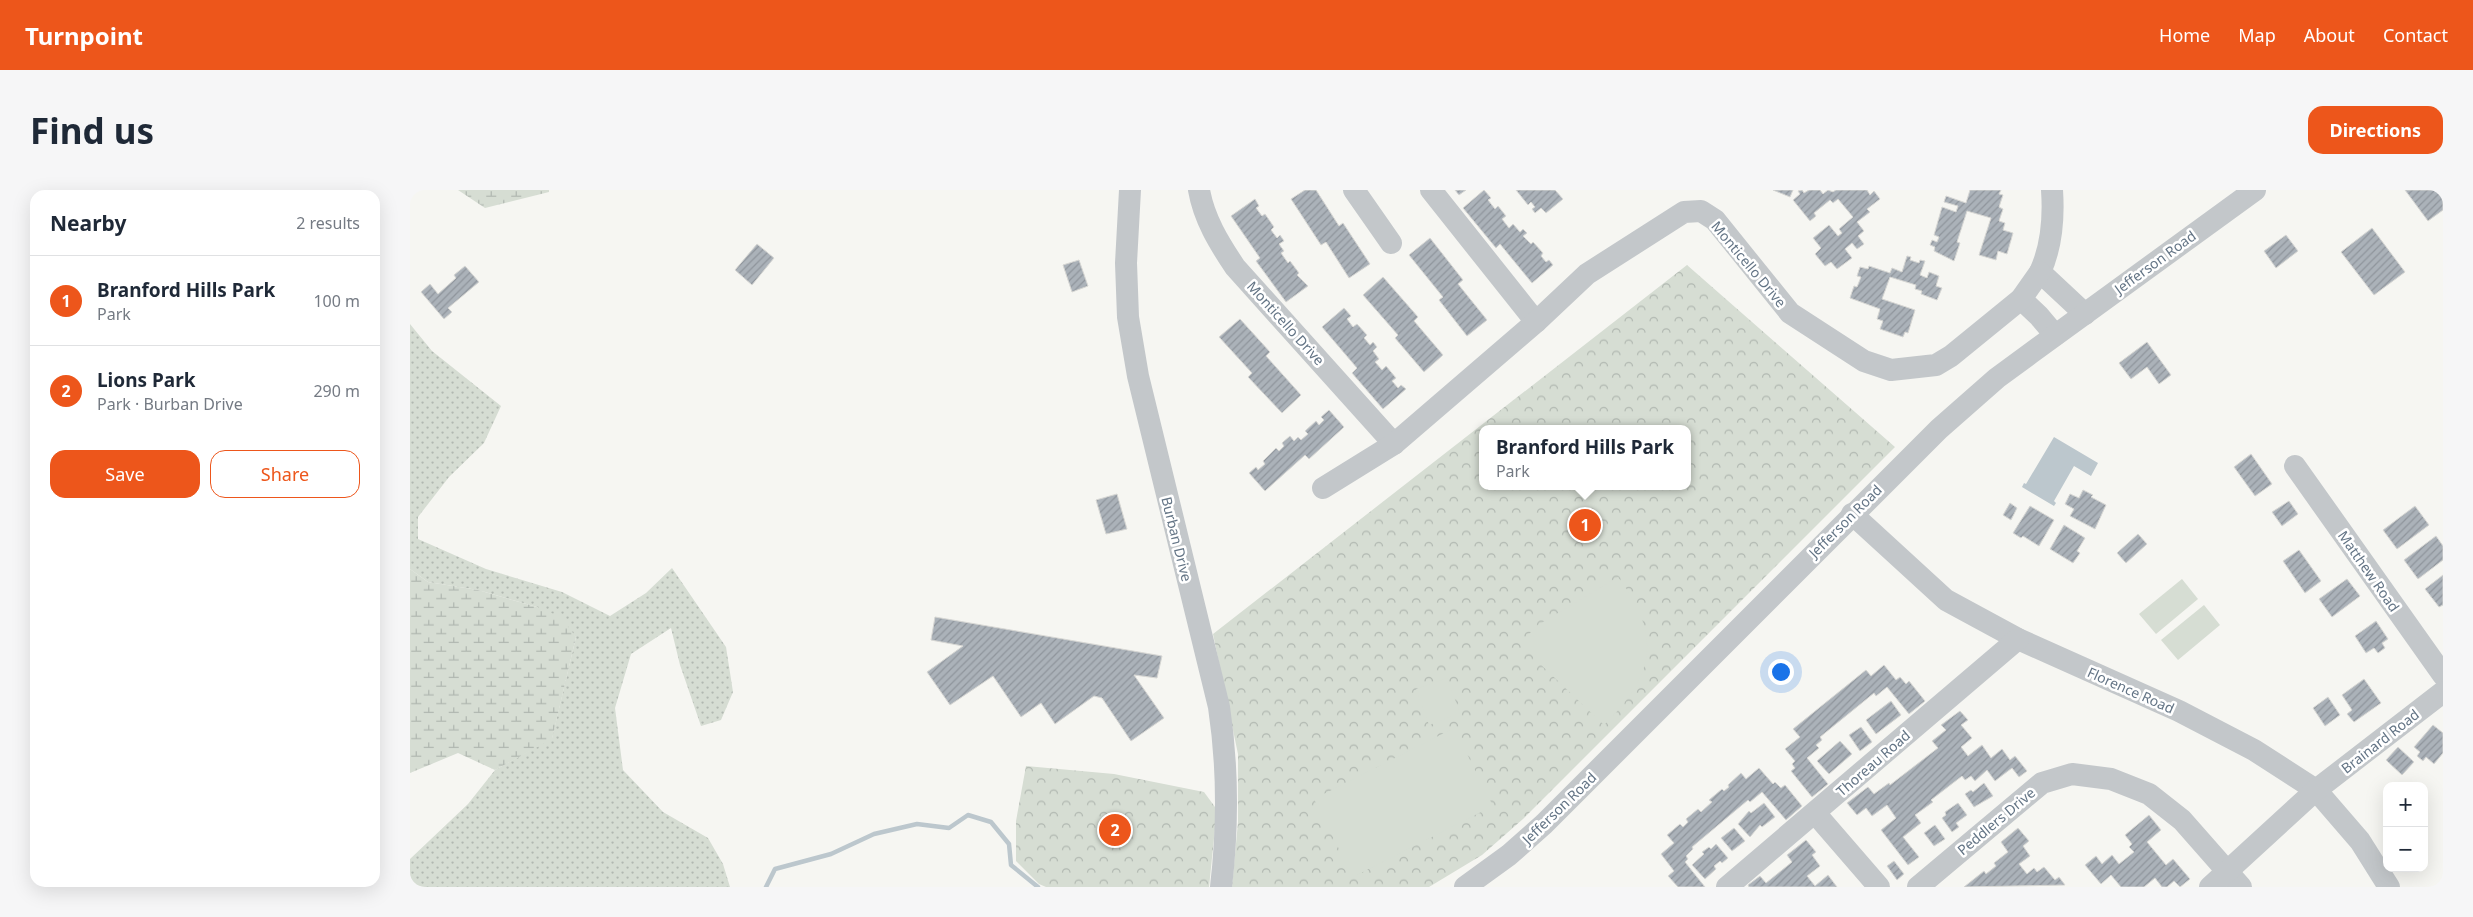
<!DOCTYPE html>
<html lang="en">
<head>
<meta charset="utf-8">
<style>
	:root { --surface:#fff; --page:#f6f6f7; --text:#1f2937; --muted:#747a83; --line:#e0e1e3; --accent:#ed561b }
	body { margin:0; font-family:"Noto Sans",sans-serif; background:var(--page); color:var(--text) }
	.controls { position:absolute; right:15px; bottom:15px; display:grid; overflow:hidden; border-radius:10px; box-shadow:0 5px 20px #0002 }
	.controls button { width:45px; height:45px; display:grid; place-items:center; padding:0; border:0; border-bottom:1px solid var(--line); background:var(--surface); color:var(--text); font:25px sans-serif }
	.you { position:absolute; left:1370px; top:481px; width:18px; height:18px; margin:-12px; border:4px solid #fff; border-radius:50%; background:#1a73e8; box-shadow:0 0 0 8px #1a73e833 }
	.badge { display:grid; place-items:center; width:32px; height:32px; border-radius:50%; background:var(--accent); color:#fff; font-size:16px; font-weight:700 }
	.pin { position:absolute; translate:-50% -50%; border:2px solid #fff; box-shadow:0 1px 5px #0006 }
	.popup { position:absolute; left:1069px; top:235px; width:212px; height:65px; box-sizing:border-box; display:grid; place-content:center; border-radius:10px; background:var(--surface); filter:drop-shadow(0 1px 4px #0005); font-size:16px; white-space:nowrap; color:var(--muted) }
	.popup b { font-size:19px; color:var(--text) }
	.popup::after { content:''; position:absolute; left:50%; top:100%; margin-left:-10px; border:10px solid transparent; border-top-color:var(--surface) }
	.list { margin:0; padding:0; list-style:none }
	h2 { display:flex; justify-content:space-between; align-items:center; height:65px; margin:0; padding:0 20px; font-size:21px }
	h2 small { font-size:16px; font-weight:400; color:var(--muted) }
	.list li { display:grid; grid-template-columns:32px 1fr auto; gap:15px; align-items:center; box-sizing:border-box; height:90px; padding:0 20px; border-top:1px solid var(--line) }
	.list b { display:block; font-size:19px; white-space:nowrap }
	.list p { margin:0; font-size:16px; white-space:nowrap; color:var(--muted) }
	.list em { font-size:16px; font-style:normal; color:var(--muted) }
	.actions { display:flex; gap:10px; padding:15px 20px }
	.actions a { flex:1; padding:11px 0; border:1px solid var(--accent); border-radius:15px; text-align:center; font-size:18px; color:var(--accent) }
	.actions .main { background:var(--accent); color:#fff }
	.map { position:relative; flex:none; width:2033px; height:697px; overflow:hidden; border-radius:15px }
	header { display:flex; align-items:center; gap:30px; box-sizing:border-box; height:70px; padding:0 25px; background:var(--accent); color:#fff }
	header strong { font-size:24px }
	nav { display:flex; gap:28px; margin-inline-start:auto; font-size:18px }
	.intro { display:flex; align-items:center; justify-content:space-between; box-sizing:border-box; height:120px; padding:0 30px }
	h1 { margin:0; font-size:35px }
	.button { padding:12px 22px; border-radius:15px; background:var(--accent); color:#fff; font-size:18px; font-weight:700 }
	main { display:flex; gap:30px; padding:0 30px }
	aside { flex:1; background:var(--surface); border-radius:15px; box-shadow:0 5px 20px #0002 }
	.map>svg:first-child { display:block }
</style>
</head>
<body>
<header>
<strong>Turnpoint</strong>
<nav><a>Home</a><a>Map</a><a>About</a><a>Contact</a></nav>
</header>
<div class="intro"><h1>Find us</h1><a class="button">Directions</a></div>
<main>
<aside>
<h2>Nearby<small>2 results</small></h2>
<ul class="list">
<li><span class="badge">1</span><div><b>Branford Hills Park</b><p>Park</p></div><em>100 m</em></li>
<li><span class="badge">2</span><div><b>Lions Park</b><p>Park · Burban Drive</p></div><em>290 m</em></li>
</ul>
<div class="actions"><a class="main">Save</a><a>Share</a></div>
</aside>
<div class="map">
<svg width="2033" height="697" viewBox="0 0 2033 697">
	<defs>
		<pattern id="grass-dots" width="8" height="8" patternUnits="userSpaceOnUse" patternTransform="scale(1.25)"><rect width="8" height="8" fill="#d6ddd3"/><path d="M2 2h.1M6 6h.1" fill="none" stroke="#b1b8b1" stroke-width="1.8" stroke-linecap="round"/></pattern>
		<pattern id="forest-crowns" width="20" height="18" patternUnits="userSpaceOnUse" patternTransform="scale(1.25)"><rect width="20" height="18" fill="#d6ddd3"/><path d="M2 6a3 3 0 1 1 6 0M12 15a3 3 0 1 1 6 0" fill="none" stroke="#b1b8b1"/></pattern>
		<pattern id="wetland-marsh" width="20" height="14" patternUnits="userSpaceOnUse" patternTransform="scale(1.25)"><rect width="20" height="14" fill="#d6ddd3"/><path d="M1 5h8M5 5V1M11 12h8M15 12V8" fill="none" stroke="#b1b8b1"/></pattern>
		<pattern id="building-hatch" width="6" height="6" patternUnits="userSpaceOnUse" patternTransform="scale(1.25)"><rect width="6" height="6" fill="#abb2b9"/><path d="M-1 1l2-2M0 6l6-6M5 7l2-2" fill="none" stroke="#8f959c"/></pattern>
	</defs>
	<rect width="100%" height="100%" fill="#f6f6f2"/>
	<path fill="url(#grass-dots)" d="M 0,134 L 22,161 L 91,216 L 74,253 L 39,287 L 8,327 L 8,349 L 76,379 L 152,402 L 200,426 L 236,403 L 262,378 L 316,457 L 323,502 L 311,530 L 291,536 L 270,475 L 261,438 L 221,464 L 205,518 L 213,580 L 253,622 L 298,648 L 313,674 L 320,697 L 0,697 L 0,669 L 58,614 L 85,580 L 142,548 L 166,447 L 127,417 L 68,400 L 18,392 L 0,379 Z"/>
	<g fill="url(#forest-crowns)" fill-rule="evenodd">
		<path d="M 1277,75 L 1485,257 L 1113,629 L 1072,665 L 1019,697 L 822,697 L 828,632 L 828,564 L 803,444 ZM 1072,239 L 1278,239 L 1278,296 L 1072,296 Z"/>
		<path d="M 616,576 L 704,584 L 794,602 L 805,617 L 806,629 L 799,697 L 636,697 L 629,694 L 606,671 L 606,631 Z"/>
	</g>
	<g fill="url(#wetland-marsh)">
		<path d="M 48,0 L 139,0 L 139,2 L 75,18 Z"/>
		<path d="M 0,379 L 18,392 L 68,400 L 127,417 L 151,427 L 166,447 L 142,549 L 85,580 L 48,563 L 0,583 Z"/>
	</g>
	<g fill="#d6ddd3">
		<path d="M 1208,387 C 1252,446 1245,485 1194,535 L 1127,471 L 1118,460 L 1118,445 L 1128,435 Z"/>
		<path d="M 1772,389 L 1788,409 L 1746,444 L 1729,424 Z"/>
		<path d="M 1794,415 L 1810,435 L 1768,470 L 1751,450 Z"/>
		<path d="M 1037,488 L 1050,523 L 1019,535 L 1006,499 Z"/>
		<path d="M 1044,538 L 1083,616 L 943,687 L 904,609 Z"/>
	</g>
	<path fill="#bcc7cd" d="M 1644,247 L 1688,273 L 1681,286 L 1664,276 L 1644,311 L 1646,313 L 1644,316 L 1612,297 L 1614,293 L 1616,294 Z"/>
	<g fill="none" stroke-linecap="round" stroke-linejoin="round">
		<path stroke="#bcc7cd" stroke-width="4.5" d="M 356,697 L 365,679 L 421,664 L 464,644 L 507,634 L 539,638 L 558,625 L 581,632 L 599,654 L 601,675 L 628,697"/>
	</g>
	<g fill="url(#building-hatch)" stroke="#d7d7d4">
		<path d="M 895,0 L 906,0 L 929,36 L 933,33 L 960,74 L 939,88 L 916,52 L 911,55 L 881,9 Z"/>
		<path d="M 1045,0 L 1056,0 L 1049,5 Z"/>
		<path d="M 1074,0 L 1081,8 L 1078,10 L 1085,19 L 1088,16 L 1096,26 L 1092,29 L 1099,38 L 1103,34 L 1110,42 L 1113,39 L 1117,43 L 1113,46 L 1121,54 L 1123,52 L 1133,63 L 1131,66 L 1136,72 L 1139,70 L 1143,75 L 1122,93 L 1090,54 L 1086,58 L 1053,18 Z"/>
		<path d="M 1106,0 L 1145,0 L 1153,9 L 1136,23 L 1131,18 L 1125,23 L 1122,19 L 1125,17 L 1121,12 L 1118,15 Z"/>
		<path d="M 1363,0 L 1383,0 L 1380,7 Z"/>
		<path d="M 1392,0 L 1394,3 L 1399,0 L 1410,0 L 1413,4 L 1418,0 L 1423,2 L 1426,0 L 1457,0 L 1460,5 L 1464,1 L 1470,9 L 1457,19 L 1460,22 L 1447,32 L 1454,41 L 1448,46 L 1454,54 L 1447,59 L 1442,53 L 1435,59 L 1442,68 L 1427,79 L 1421,72 L 1415,76 L 1405,64 L 1411,58 L 1403,48 L 1419,35 L 1428,46 L 1432,43 L 1429,39 L 1443,27 L 1428,9 L 1423,13 L 1420,10 L 1404,23 L 1406,26 L 1400,31 L 1383,10 L 1390,4 L 1388,1 Z"/>
		<path d="M 1560,0 L 1591,0 L 1589,4 L 1593,5 L 1589,17 L 1593,19 L 1589,31 L 1595,33 L 1593,40 L 1603,43 L 1597,64 L 1588,61 L 1586,70 L 1569,65 L 1581,28 L 1557,21 L 1547,52 L 1550,53 L 1544,71 L 1524,61 L 1525,57 L 1520,55 L 1522,50 L 1527,52 L 1529,47 L 1524,45 L 1532,17 L 1546,22 L 1548,16 L 1534,12 L 1536,6 L 1556,13 Z"/>
		<path d="M 1995,0 L 2033,0 L 2033,20 L 2018,31 Z"/>
		<path d="M 845,9 L 849,16 L 846,18 L 852,26 L 855,24 L 864,37 L 861,40 L 867,48 L 870,45 L 874,51 L 869,54 L 874,61 L 871,63 L 878,73 L 880,71 L 889,83 L 887,85 L 898,96 L 876,112 L 846,71 L 850,68 L 821,26 Z"/>
		<path d="M 1962,38 L 1995,82 L 1964,105 L 1931,62 Z"/>
		<path d="M 1876,45 L 1888,61 L 1866,78 L 1854,61 Z"/>
		<path d="M 1020,48 L 1053,90 L 1048,94 L 1077,130 L 1057,146 L 1029,110 L 1033,107 L 999,65 Z"/>
		<path d="M 347,54 L 364,68 L 342,95 L 325,80 Z"/>
		<path d="M 1497,66 L 1501,67 L 1500,70 L 1509,73 L 1510,70 L 1515,71 L 1510,85 L 1517,88 L 1519,82 L 1529,86 L 1526,96 L 1532,98 L 1527,110 L 1511,104 L 1512,101 L 1505,99 L 1506,95 L 1480,87 L 1472,109 L 1505,120 L 1498,143 L 1495,142 L 1493,147 L 1470,139 L 1473,131 L 1467,129 L 1470,119 L 1440,108 L 1444,96 L 1447,97 L 1451,87 L 1447,86 L 1450,77 L 1458,79 L 1459,76 L 1480,83 L 1482,78 L 1492,82 Z"/>
		<path d="M 669,70 L 678,96 L 662,102 L 653,75 Z"/>
		<path d="M 55,76 L 69,92 L 38,118 L 42,122 L 34,129 L 11,102 L 20,94 L 28,104 L 46,88 L 44,85 Z"/>
		<path d="M 973,87 L 1008,127 L 1004,131 L 1033,165 L 1014,182 L 985,148 L 988,145 L 953,105 Z"/>
		<path d="M 934,118 L 941,126 L 937,129 L 943,137 L 947,134 L 957,145 L 954,148 L 960,155 L 963,152 L 967,157 L 963,161 L 969,169 L 965,172 L 972,180 L 976,176 L 986,188 L 982,191 L 988,198 L 991,195 L 996,199 L 973,219 L 942,183 L 947,178 L 912,137 Z"/>
		<path d="M 830,129 L 860,162 L 856,166 L 891,205 L 872,223 L 838,187 L 842,183 L 809,147 Z"/>
		<path d="M 1737,152 L 1761,185 L 1749,194 L 1737,177 L 1721,189 L 1709,173 Z"/>
		<path d="M 919,220 L 934,237 L 899,269 L 895,265 L 855,301 L 839,283 L 846,277 L 848,280 L 855,274 L 853,271 L 866,258 L 869,261 L 874,256 L 872,253 L 880,246 L 884,251 L 888,247 L 891,250 L 898,244 L 895,241 L 906,231 L 909,235 L 914,230 L 911,227 Z"/>
		<path d="M 1841,264 L 1862,294 L 1845,306 L 1824,277 Z"/>
		<path d="M 1673,300 L 1683,305 L 1681,307 L 1696,315 L 1685,339 L 1660,326 L 1664,319 L 1655,314 L 1660,304 L 1669,308 Z"/>
		<path d="M 707,304 L 717,339 L 696,344 L 686,310 Z"/>
		<path d="M 1879,311 L 1888,324 L 1872,336 L 1862,322 Z"/>
		<path d="M 1600,313 L 1607,318 L 1601,330 L 1593,325 Z"/>
		<path d="M 1620,316 L 1644,330 L 1629,356 L 1613,346 L 1611,348 L 1603,343 Z"/>
		<path d="M 2005,316 L 2019,335 L 1987,359 L 1973,340 Z"/>
		<path d="M 1654,335 L 1675,348 L 1667,361 L 1670,363 L 1663,373 L 1640,359 Z"/>
		<path d="M 1728,344 L 1737,354 L 1716,373 L 1707,363 Z"/>
		<path d="M 2026,346 L 2033,356 L 2033,370 L 2008,389 L 1994,370 Z"/>
		<path d="M 1889,360 L 1911,391 L 1895,403 L 1873,371 Z"/>
		<path d="M 2033,385 L 2033,415 L 2029,417 L 2015,399 Z"/>
		<path d="M 1937,389 L 1950,406 L 1922,427 L 1909,409 Z"/>
		<path d="M 525,427 L 752,466 L 747,488 L 724,485 L 754,528 L 721,551 L 692,508 L 684,506 L 645,534 L 631,513 L 611,527 L 583,486 L 540,515 L 517,482 L 553,456 L 521,450 Z"/>
		<path d="M 1966,431 L 1978,449 L 1972,453 L 1975,458 L 1968,463 L 1964,458 L 1956,463 L 1945,446 Z"/>
		<path d="M 1474,475 L 1486,490 L 1490,487 L 1496,494 L 1499,491 L 1515,511 L 1499,524 L 1477,497 L 1466,506 L 1464,503 L 1410,547 L 1412,550 L 1406,555 L 1409,558 L 1397,568 L 1418,594 L 1402,607 L 1381,581 L 1385,578 L 1382,574 L 1385,571 L 1375,559 L 1390,547 L 1383,539 L 1456,480 L 1461,486 Z"/>
		<path d="M 1954,489 L 1971,513 L 1944,532 L 1937,524 L 1942,520 L 1932,505 Z"/>
		<path d="M 1918,507 L 1930,525 L 1915,536 L 1903,518 Z"/>
		<path d="M 1481,511 L 1491,525 L 1466,544 L 1456,530 Z"/>
		<path d="M 1550,521 L 1558,530 L 1551,535 L 1562,548 L 1551,557 L 1558,566 L 1572,555 L 1581,568 L 1592,559 L 1600,570 L 1605,566 L 1617,581 L 1609,587 L 1602,578 L 1585,591 L 1577,580 L 1565,591 L 1561,586 L 1555,590 L 1552,586 L 1521,610 L 1523,612 L 1505,625 L 1511,633 L 1493,647 L 1509,667 L 1498,675 L 1471,640 L 1486,628 L 1477,615 L 1462,626 L 1456,618 L 1447,625 L 1437,613 L 1458,597 L 1464,604 L 1479,593 L 1480,595 L 1528,558 L 1522,551 L 1536,540 L 1531,535 Z"/>
		<path d="M 2023,535 L 2033,543 L 2033,563 L 2024,574 L 2016,567 L 2013,571 L 2007,566 L 2010,562 L 2004,557 Z"/>
		<path d="M 1451,537 L 1462,552 L 1450,561 L 1439,545 Z"/>
		<path d="M 1430,551 L 1442,564 L 1419,584 L 1407,571 Z"/>
		<path d="M 1988,557 L 2004,572 L 1992,585 L 1976,570 Z"/>
		<path d="M 1349,578 L 1363,594 L 1365,592 L 1371,598 L 1375,595 L 1392,616 L 1376,630 L 1352,602 L 1340,612 L 1338,610 L 1282,657 L 1283,659 L 1276,666 L 1278,669 L 1275,672 L 1295,697 L 1268,697 L 1258,686 L 1264,681 L 1251,664 L 1264,653 L 1257,645 L 1270,634 L 1273,637 L 1278,632 L 1276,629 L 1288,619 L 1291,622 L 1302,612 L 1299,610 L 1312,599 L 1314,601 L 1319,597 L 1318,595 L 1331,583 L 1336,589 Z"/>
		<path d="M 1574,593 L 1583,606 L 1564,617 L 1555,604 L 1561,600 L 1563,602 Z"/>
		<path d="M 1354,613 L 1365,627 L 1352,637 L 1350,635 L 1340,647 L 1328,634 L 1339,621 L 1341,623 Z"/>
		<path d="M 1548,613 L 1557,625 L 1546,633 L 1549,637 L 1542,642 L 1532,628 L 1536,625 L 1535,622 Z"/>
		<path d="M 1739,625 L 1751,640 L 1737,652 L 1756,675 L 1763,669 L 1780,689 L 1770,697 L 1764,691 L 1757,697 L 1752,697 L 1745,688 L 1734,697 L 1711,697 L 1701,685 L 1691,694 L 1675,675 L 1686,666 L 1692,674 L 1702,665 L 1709,674 L 1724,662 L 1719,657 L 1722,654 L 1715,645 Z"/>
		<path d="M 1525,635 L 1535,649 L 1524,656 L 1514,643 Z"/>
		<path d="M 1324,638 L 1335,651 L 1322,661 L 1311,648 Z"/>
		<path d="M 1608,638 L 1619,651 L 1613,656 L 1620,666 L 1609,674 L 1617,684 L 1624,678 L 1627,682 L 1634,677 L 1645,690 L 1649,687 L 1655,695 L 1554,697 L 1574,681 L 1576,684 L 1586,676 L 1584,673 L 1598,662 L 1591,652 Z"/>
		<path d="M 1396,650 L 1406,662 L 1402,665 L 1410,676 L 1397,686 L 1405,696 L 1418,685 L 1427,697 L 1339,697 L 1338,695 L 1350,686 L 1356,693 L 1382,672 L 1377,665 Z"/>
		<path d="M 1306,654 L 1318,668 L 1312,673 L 1310,671 L 1304,676 L 1306,679 L 1295,689 L 1282,675 L 1294,664 L 1292,662 L 1299,657 L 1301,659 Z"/>
		<path d="M 1484,671 L 1494,684 L 1487,690 L 1477,676 Z"/>
	</g>
	<g fill="none" stroke-linecap="round" stroke-linejoin="round">
		<g stroke="#c3c7ca" stroke-width="22">
			<path d="M 720,0 L 716,73 L 718,127 L 728,186 L 809,517 C 818,577 818,637 811,697"/>
			<path d="M 789,0 C 794,29 809,53 825,77 L 984,254"/>
			<path d="M 944,0 L 981,53"/>
			<path d="M 1021,0 L 1126,132"/>
			<path d="M 1642,0 C 1644,29 1642,56 1630,82 L 1675,124"/>
			<path d="M 1611,109 L 1629,126 L 1645,145"/>
			<path d="M 1885,276 L 2033,485"/>
			<path d="M 913,298 L 984,254 L 1126,132 L 1177,84 L 1274,22 L 1291,21 L 1305,30 L 1380,123 L 1454,171 L 1481,180 L 1526,175 L 1541,166 L 1611,109 L 1630,82"/>
			<path d="M 1442,324 L 1536,410 L 1608,449 L 1769,521 L 1844,560 L 1906,600 L 1950,651 L 1979,697"/>
			<path d="M 1405,623 L 1469,697"/>
			<path d="M 1055,697 L 1099,665 L 1134,634 L 1529,239 L 1587,188 L 1621,163 L 1845,0"/>
			<path d="M 1317,697 L 1608,449"/>
			<path d="M 1508,697 L 1632,593 L 1662,584 L 1701,589 L 1739,604 L 1772,630 L 1831,697"/>
			<path d="M 1800,697 L 1906,600 L 2033,502"/>
		</g>
	</g>
	<g text-anchor="middle" dominant-baseline="central" stroke-width="5" stroke-linejoin="round" paint-order="stroke">
		<g font-size="14" fill="#637485" stroke="#fff">
			<text transform="translate(1745 72) rotate(-36)">Jefferson Road</text>
			<text transform="translate(1339 74) rotate(50)">Monticello Drive</text>
			<text transform="translate(876 133) rotate(48)">Monticello Drive</text>
			<text transform="translate(1435 331) rotate(-45)">Jefferson Road</text>
			<text transform="translate(767 349) rotate(76)">Burban Drive</text>
			<text transform="translate(1959 381) rotate(55)">Matthew Road</text>
			<text transform="translate(1721 500) rotate(24)">Florence Road</text>
			<text transform="translate(1970 551) rotate(-38)">Brainard Road</text>
			<text transform="translate(1463 573) rotate(-41)">Thoreau Road</text>
			<text transform="translate(1149 618) rotate(-44)">Jefferson Road</text>
			<text transform="translate(1586 631) rotate(-40)">Peddlers Drive</text>
		</g>
	</g>
</svg>
<div class="controls">
<button>+</button>
<button>−</button>
</div>
<div class="you"></div>
<div class="pin badge" style="left:1175px;top:335px">1</div>
<div class="popup"><b>Branford Hills Park</b>Park</div>
<div class="pin badge" style="left:705px;top:640px">2</div>
</div>
</main>
</body>
</html>
